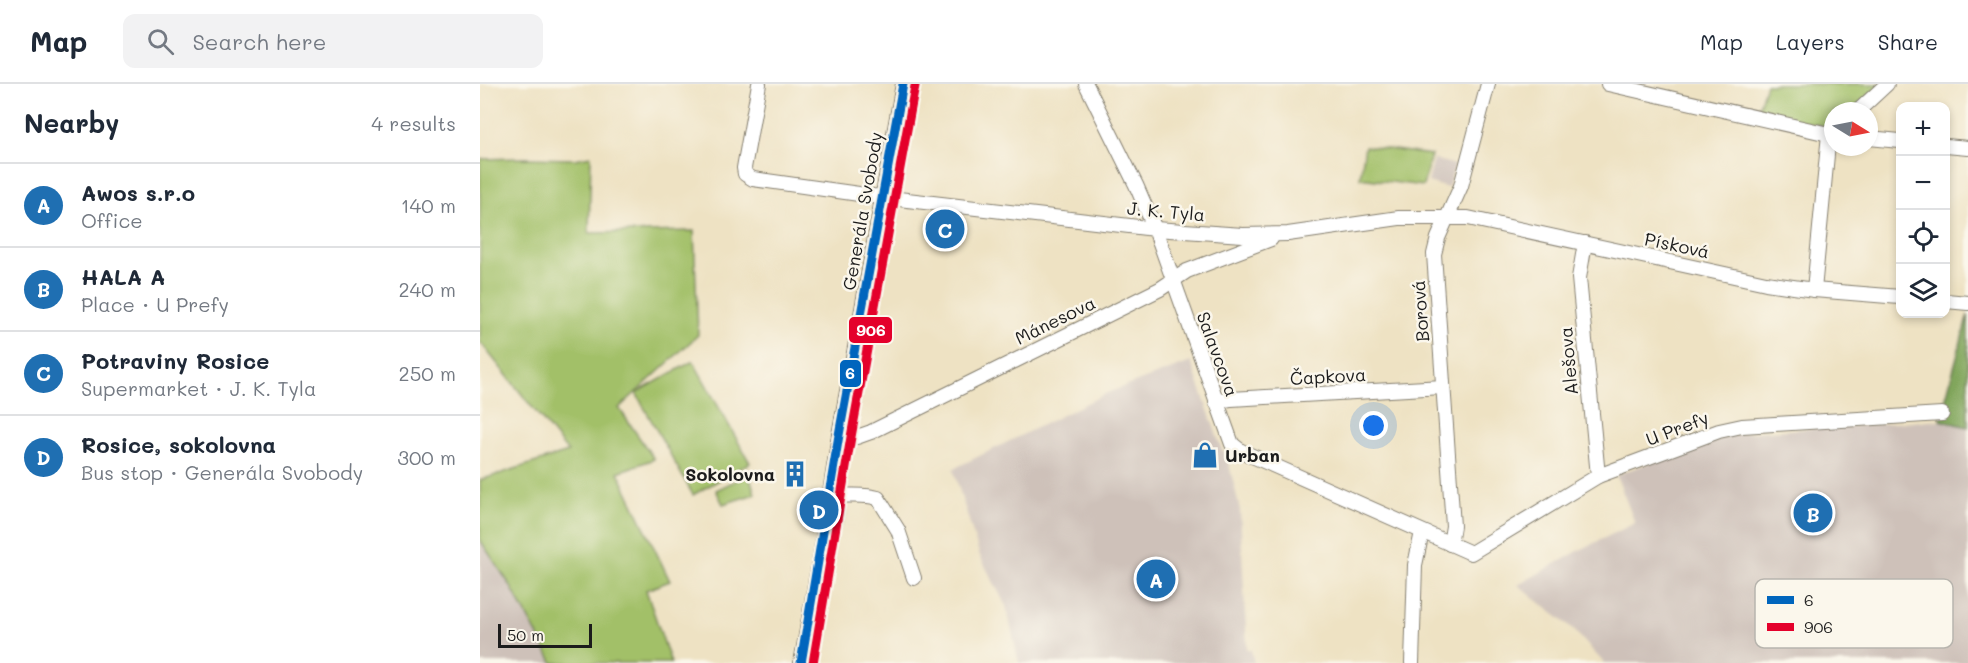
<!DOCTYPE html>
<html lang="en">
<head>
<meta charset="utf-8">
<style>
	:root { --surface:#fff; --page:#f2f2f3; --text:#1f2937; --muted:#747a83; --line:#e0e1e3; --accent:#1f6fb2 }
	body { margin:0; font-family:Mali,sans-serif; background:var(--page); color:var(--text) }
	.controls { position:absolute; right:18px; top:18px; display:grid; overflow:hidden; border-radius:12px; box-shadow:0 3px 9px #0003 }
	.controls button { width:54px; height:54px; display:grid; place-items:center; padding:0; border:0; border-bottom:2px solid var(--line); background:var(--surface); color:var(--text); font:30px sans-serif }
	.compass { position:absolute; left:1344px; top:18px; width:54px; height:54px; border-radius:50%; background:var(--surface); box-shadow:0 3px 9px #0003; rotate:100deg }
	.scale { position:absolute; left:18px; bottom:15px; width:94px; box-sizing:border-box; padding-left:6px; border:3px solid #1c1c1c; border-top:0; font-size:16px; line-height:21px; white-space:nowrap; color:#1c1c1c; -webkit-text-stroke:4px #fbf7ec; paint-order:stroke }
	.you { position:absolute; left:894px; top:342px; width:21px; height:21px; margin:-15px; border:4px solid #fff; border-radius:50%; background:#1a73e8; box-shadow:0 0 0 9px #1a73e833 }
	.badge { display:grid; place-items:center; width:39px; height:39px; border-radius:50%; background:var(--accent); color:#fff; font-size:20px; font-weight:700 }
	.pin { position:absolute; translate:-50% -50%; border:3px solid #fff; box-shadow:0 2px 6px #0006 }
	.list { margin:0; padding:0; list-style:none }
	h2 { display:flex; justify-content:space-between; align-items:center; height:78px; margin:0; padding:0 24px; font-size:26px }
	h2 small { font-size:20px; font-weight:400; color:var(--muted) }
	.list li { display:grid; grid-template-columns:39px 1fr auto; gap:18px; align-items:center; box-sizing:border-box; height:84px; padding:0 24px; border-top:2px solid var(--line) }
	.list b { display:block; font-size:22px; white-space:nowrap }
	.list p { margin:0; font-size:20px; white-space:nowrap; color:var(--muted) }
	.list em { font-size:20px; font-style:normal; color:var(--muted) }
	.icon { flex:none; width:33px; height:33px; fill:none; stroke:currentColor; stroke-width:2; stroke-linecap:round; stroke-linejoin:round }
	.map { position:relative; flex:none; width:1488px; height:579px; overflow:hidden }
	header { display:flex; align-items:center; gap:36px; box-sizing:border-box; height:84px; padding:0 30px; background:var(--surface); border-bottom:2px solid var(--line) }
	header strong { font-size:28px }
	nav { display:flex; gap:33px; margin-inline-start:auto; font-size:21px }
	.search { width:420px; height:54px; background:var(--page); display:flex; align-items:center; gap:15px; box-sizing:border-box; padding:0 21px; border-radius:12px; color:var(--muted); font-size:22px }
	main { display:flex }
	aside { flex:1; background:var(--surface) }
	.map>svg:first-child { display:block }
</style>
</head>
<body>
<header>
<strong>Map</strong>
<div class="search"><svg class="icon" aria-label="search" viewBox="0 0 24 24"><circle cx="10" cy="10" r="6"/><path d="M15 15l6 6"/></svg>Search here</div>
<nav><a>Map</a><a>Layers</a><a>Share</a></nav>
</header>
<main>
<aside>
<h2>Nearby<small>4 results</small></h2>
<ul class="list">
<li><span class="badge">A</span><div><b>Awos s.r.o</b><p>Office</p></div><em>140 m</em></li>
<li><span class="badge">B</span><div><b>HALA A</b><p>Place · U Prefy</p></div><em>240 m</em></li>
<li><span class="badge">C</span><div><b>Potraviny Rosice</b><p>Supermarket · J. K. Tyla</p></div><em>250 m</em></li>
<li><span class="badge">D</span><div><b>Rosice, sokolovna</b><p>Bus stop · Generála Svobody</p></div><em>300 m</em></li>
</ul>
</aside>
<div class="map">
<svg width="1488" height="579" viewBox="0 0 1488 579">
	<rect width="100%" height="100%" fill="#fbf7ec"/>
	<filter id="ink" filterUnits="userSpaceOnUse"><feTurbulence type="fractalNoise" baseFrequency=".0167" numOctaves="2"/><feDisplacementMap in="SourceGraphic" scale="12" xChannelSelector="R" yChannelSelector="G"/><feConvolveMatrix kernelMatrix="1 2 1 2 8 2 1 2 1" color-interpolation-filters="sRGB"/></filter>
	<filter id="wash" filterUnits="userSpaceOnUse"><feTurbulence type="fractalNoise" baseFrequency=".008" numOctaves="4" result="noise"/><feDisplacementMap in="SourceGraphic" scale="24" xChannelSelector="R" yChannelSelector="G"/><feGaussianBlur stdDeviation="1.35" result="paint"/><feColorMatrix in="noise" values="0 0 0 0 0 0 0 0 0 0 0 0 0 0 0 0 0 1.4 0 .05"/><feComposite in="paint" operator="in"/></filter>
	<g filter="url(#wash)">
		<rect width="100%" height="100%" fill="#eee2c3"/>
		<g fill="#cec1b9">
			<path d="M 954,75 L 975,81 L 968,104 L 948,98 Z"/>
			<path d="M 711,278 L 742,366 L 750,371 L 748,376 L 760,426 L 767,566 L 771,566 L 774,579 L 539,579 L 526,522 L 500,472 L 473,385 L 627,309 Z"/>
			<path d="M 1460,336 L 1488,343 L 1488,579 L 1124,579 L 1093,545 L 1038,501 L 1100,466 L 1155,439 L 1136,391 L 1246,350 Z"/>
			<path d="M 0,456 L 30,501 L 73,579 L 0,579 Z"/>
		</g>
		<g fill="#a2c068" stroke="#5f6e42" stroke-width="1.5">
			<path d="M 1286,0 L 1401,0 L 1371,27 L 1353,27 L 1353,39 L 1343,42 L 1277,28 Z"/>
			<path d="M 885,62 L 951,71 L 943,102 L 880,94 Z"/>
			<path d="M 111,72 L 109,149 L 214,147 L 218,251 L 139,324 L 174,375 L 138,388 L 190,497 L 166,506 L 191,579 L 73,579 L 30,501 L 0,456 L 0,396 L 88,368 L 0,258 L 0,75 L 45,74 L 95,75 Z"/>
			<path d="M 213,277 L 270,379 L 213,411 L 156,309 Z"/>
			<path d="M 269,390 L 275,410 L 243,420 L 236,406 Z"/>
		</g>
		<path fill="#81a65c" stroke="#4e613c" stroke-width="1.5" d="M 1488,231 L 1488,343 L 1460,336 Z"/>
	</g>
	<g filter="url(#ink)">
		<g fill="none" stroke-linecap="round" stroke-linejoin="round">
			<g stroke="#857f70" stroke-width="16">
				<g id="minor">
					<path d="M 279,0 L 264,84 L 265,90 L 273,95 L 393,112 L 675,145 L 763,151 L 808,150 L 919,134 L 988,134 L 1286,199 L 1334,206 L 1420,213"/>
					<path d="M 606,0 L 656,101 L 675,145 L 752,360 L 761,367 L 991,469 L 1118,392 L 1239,347 L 1262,342 L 1462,330"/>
					<path d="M 1128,0 L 1353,51"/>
					<path d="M 1378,27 L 1407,0"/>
					<path d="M 1389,54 L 1420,57"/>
					<path d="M 1466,62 L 1488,64"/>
					<path d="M 1105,159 L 1099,194 L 1118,392"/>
					<path d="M 1334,206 L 1349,50"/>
					<path d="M 1466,217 L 1488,219"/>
					<path d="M 736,318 L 751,315 L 963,303"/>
					<path d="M 359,351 L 377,353 L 391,348 L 680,205 L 707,187 L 791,155"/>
					<path d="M 349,411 C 365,413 383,409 398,414 L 418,446 L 434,494"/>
					<path d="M 970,460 L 973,442 L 954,170 L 958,154 L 981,102 L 1008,0"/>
					<path d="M 321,579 L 340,472 L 359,351 L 423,0"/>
					<path d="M 932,579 L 935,481 L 942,448"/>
				</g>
			</g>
			<use href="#minor" stroke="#fff" stroke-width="14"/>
			<g stroke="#fbf7ec" stroke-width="14">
				<path id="bus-1" d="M 321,579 L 359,351 L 423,0"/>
			</g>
			<g stroke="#fbf7ec" stroke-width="14">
				<path id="bus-2" d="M 333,579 L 371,353 L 435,2"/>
			</g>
			<use href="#bus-1" stroke="#0065bd" stroke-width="9"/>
			<use href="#bus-2" stroke="#e4002b" stroke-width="9"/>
		</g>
	</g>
	<defs>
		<g id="shop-bare" transform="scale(2.07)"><path d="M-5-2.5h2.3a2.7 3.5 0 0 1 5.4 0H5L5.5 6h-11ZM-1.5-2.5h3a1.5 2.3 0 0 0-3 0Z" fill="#1f6fb2" stroke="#fbf7ec" stroke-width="2.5" paint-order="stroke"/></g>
		<g id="building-bare" transform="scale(2.07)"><path d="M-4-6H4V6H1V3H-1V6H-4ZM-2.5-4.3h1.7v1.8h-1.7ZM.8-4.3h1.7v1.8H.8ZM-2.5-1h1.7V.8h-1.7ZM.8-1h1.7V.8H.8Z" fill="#1f6fb2" stroke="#fbf7ec" stroke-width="2.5" paint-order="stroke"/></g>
	</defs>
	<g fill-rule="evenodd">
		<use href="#shop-bare" x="725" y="371"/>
		<use href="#building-bare" x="315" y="390"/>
	</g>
	<g text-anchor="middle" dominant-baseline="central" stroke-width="5" stroke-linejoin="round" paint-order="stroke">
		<g font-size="18" fill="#1c1c1c" stroke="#fbf7ec">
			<text transform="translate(382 127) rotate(-80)">Generála Svobody</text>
			<text transform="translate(686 127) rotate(5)">J. K. Tyla</text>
			<text transform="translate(1197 161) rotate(12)">Písková</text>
			<text transform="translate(940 227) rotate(-94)">Borová</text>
			<text transform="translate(575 236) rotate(-26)">Mánesova</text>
			<text transform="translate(738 270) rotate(70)">Salavcova</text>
			<text transform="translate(1088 277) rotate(-95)">Alešova</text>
			<text transform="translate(848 292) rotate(-3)">Čapkova</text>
			<text transform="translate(1197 344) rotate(-21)">U Prefy</text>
		</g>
		<g font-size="18" font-weight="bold" fill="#1c1c1c" stroke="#fbf7ec" text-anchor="start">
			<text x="745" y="371">Urban</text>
			<text x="295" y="390" text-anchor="end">Sokolovna</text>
		</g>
	</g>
	<rect x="1275" y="495" width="198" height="69" rx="9" fill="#fbf7ec" stroke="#b8b5ae" stroke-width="1.5"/>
	<rect x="1287" y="512" width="27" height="8" fill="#0065bd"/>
	<rect x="1287" y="539" width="27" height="8" fill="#e4002b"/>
	<g font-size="16" fill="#1c1c1c">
		<text x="1324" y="522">6</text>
		<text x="1324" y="549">906</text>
	</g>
	<g stroke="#fbf7ec" stroke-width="2">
		<rect x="368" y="232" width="45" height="28" rx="6" fill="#e4002b"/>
		<rect x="359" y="275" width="23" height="29" rx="6" fill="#0065bd"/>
	</g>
	<g font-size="16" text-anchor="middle" font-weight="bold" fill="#fff">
		<text x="391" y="252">906</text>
		<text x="370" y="295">6</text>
	</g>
</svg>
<div class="controls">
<button>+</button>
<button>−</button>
<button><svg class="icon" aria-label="locate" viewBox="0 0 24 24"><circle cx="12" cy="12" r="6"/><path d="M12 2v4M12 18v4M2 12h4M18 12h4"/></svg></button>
<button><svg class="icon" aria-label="layers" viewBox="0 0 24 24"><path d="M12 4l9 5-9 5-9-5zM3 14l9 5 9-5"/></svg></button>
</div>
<svg class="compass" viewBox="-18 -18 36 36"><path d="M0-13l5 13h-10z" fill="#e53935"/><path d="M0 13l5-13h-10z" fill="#747a83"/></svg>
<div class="scale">50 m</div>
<div class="you"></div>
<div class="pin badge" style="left:676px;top:495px">A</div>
<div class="pin badge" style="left:1333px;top:429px">B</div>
<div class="pin badge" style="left:465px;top:145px">C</div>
<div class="pin badge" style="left:339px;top:426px">D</div>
</div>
</main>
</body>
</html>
